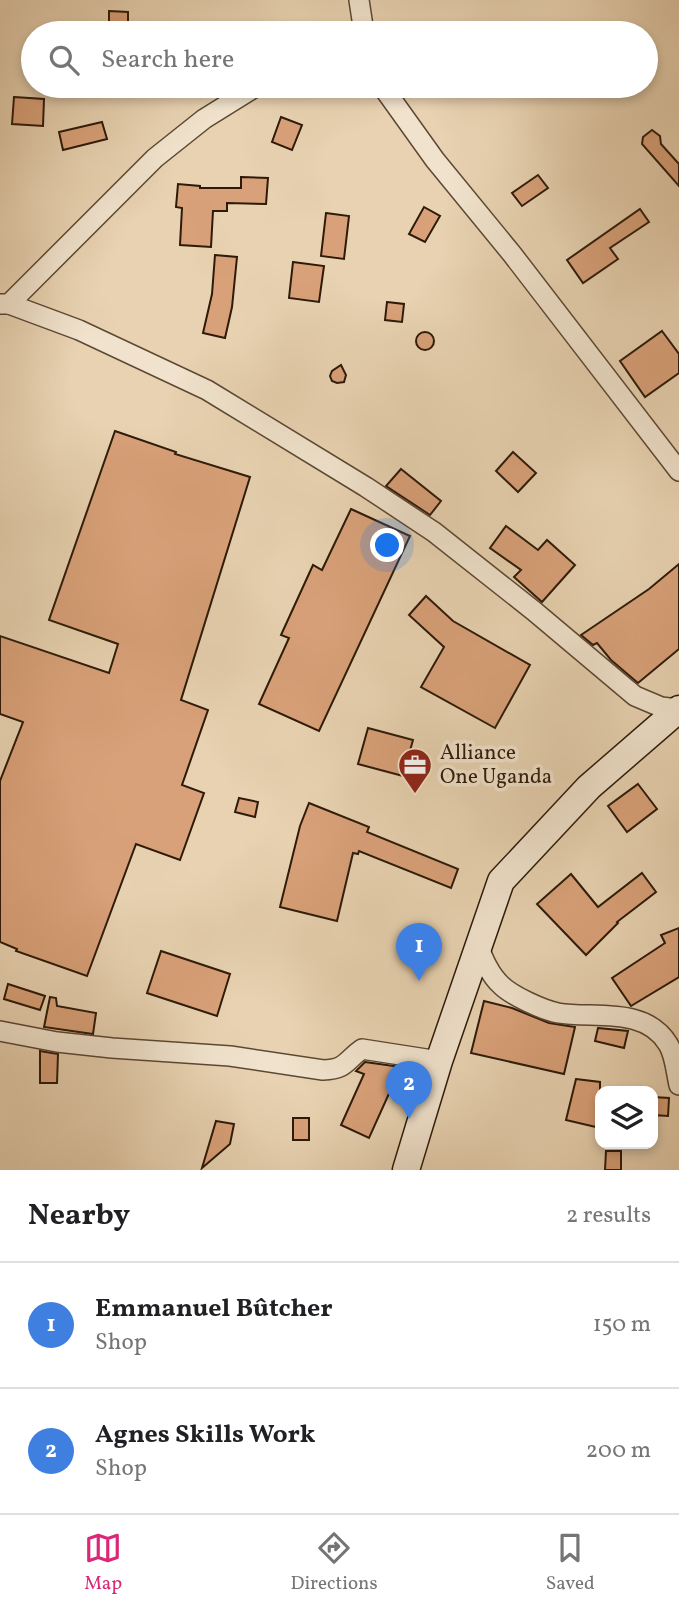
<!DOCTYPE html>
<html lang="en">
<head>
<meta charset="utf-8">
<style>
	:root { --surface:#fff; --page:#f2f2f2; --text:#202124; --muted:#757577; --line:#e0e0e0; --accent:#db2777 }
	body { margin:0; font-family:Vollkorn,serif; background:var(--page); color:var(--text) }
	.controls { position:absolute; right:21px; bottom:21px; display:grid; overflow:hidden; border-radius:14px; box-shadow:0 4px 10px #0003 }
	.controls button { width:63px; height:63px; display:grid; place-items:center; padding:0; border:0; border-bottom:2px solid var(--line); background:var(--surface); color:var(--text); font:35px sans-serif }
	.you { position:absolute; left:388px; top:546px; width:24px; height:24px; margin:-18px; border:5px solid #fff; border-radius:50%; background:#1a73e8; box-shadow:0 0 0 10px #1a73e833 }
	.badge { display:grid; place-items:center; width:46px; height:46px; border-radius:50%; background:var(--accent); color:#fff; font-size:23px; font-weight:700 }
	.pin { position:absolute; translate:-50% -58px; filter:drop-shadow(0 2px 4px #0008) }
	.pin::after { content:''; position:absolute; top:37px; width:24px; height:21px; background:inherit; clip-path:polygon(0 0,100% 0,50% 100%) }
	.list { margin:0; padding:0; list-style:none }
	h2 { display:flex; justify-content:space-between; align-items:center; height:91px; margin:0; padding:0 28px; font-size:30px }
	h2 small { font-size:23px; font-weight:400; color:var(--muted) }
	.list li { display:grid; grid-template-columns:46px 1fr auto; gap:21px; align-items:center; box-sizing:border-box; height:126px; padding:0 28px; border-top:2px solid var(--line) }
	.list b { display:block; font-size:26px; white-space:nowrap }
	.list p { margin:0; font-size:23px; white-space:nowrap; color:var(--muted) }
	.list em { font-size:23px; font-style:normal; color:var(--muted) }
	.icon { flex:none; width:38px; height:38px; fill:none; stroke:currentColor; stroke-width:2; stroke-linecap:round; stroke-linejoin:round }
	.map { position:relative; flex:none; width:679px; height:1170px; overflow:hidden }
	.search { position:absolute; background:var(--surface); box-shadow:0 4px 10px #0003; left:21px; right:21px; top:21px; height:77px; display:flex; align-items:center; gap:18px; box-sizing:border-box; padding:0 24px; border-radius:38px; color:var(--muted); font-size:26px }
	.sheet { height:343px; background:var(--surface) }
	nav { display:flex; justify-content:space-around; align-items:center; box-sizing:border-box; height:98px; border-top:2px solid var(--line); background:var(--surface); font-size:19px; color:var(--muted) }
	nav a { display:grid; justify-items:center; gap:4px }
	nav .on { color:var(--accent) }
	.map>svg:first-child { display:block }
</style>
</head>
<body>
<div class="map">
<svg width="679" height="1170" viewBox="0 0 679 1170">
	<rect width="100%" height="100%" fill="#e8d2b1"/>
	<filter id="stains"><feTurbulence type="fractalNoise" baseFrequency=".00286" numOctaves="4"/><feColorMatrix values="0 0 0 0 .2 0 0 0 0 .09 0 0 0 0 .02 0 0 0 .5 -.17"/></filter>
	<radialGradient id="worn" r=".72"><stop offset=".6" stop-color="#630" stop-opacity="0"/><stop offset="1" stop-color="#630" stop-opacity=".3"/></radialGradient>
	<g fill="#d9a179" stroke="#2d1a09" stroke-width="2">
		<path d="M 109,11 L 128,12 L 128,30 L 109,30 Z"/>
		<path d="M 14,97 L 44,99 L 43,126 L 12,124 Z"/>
		<path d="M 281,117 L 302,125 L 292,150 L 272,142 Z"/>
		<path d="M 102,122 L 107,139 L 63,150 L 59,132 Z"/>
		<path d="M 652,130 L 660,136 L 661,144 L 679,164 L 679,186 L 642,144 L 643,137 Z"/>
		<path d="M 538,175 L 548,188 L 522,206 L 512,193 Z"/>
		<path d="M 241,177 L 268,178 L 266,204 L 227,203 L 227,211 L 213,211 L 211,247 L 180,245 L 182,208 L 176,207 L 178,184 L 200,186 L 200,188 L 241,188 Z"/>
		<path d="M 424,207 L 440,216 L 425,242 L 409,234 Z"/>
		<path d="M 640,209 L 649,222 L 610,248 L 618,259 L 583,283 L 567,260 Z"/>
		<path d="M 326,213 L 349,216 L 344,259 L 321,256 Z"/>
		<path d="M 215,255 L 237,257 L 232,307 L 225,338 L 203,333 L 212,294 Z"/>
		<path d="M 293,262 L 324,266 L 319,302 L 289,298 Z"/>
		<path d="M 387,302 L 404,304 L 402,322 L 385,320 Z"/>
		<path d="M 662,331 L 679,354 L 679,373 L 645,397 L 620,361 Z"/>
		<circle cx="425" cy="341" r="9"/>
		<path d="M 341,365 L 346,375 L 344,382 L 337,383 L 332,381 L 330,376 L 332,371 Z"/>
		<path d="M 115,431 L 176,452 L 175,454 L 250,477 L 181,700 L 208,710 L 182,785 L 204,793 L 180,860 L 136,844 L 87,976 L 16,951 L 17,949 L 0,942 L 0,781 L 23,722 L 0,714 L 0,636 L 109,673 L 118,644 L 49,620 Z"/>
		<path d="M 513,452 L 536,473 L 518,492 L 496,471 Z"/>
		<path d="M 401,469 L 441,501 L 430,515 L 386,486 Z"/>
		<path d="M 351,509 L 410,536 L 319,731 L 259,704 L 289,638 L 281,635 L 313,565 L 322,570 Z"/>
		<path d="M 506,526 L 538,550 L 547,540 L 575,565 L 542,602 L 514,577 L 521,570 L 490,548 Z"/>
		<path d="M 679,564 L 679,649 L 638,683 L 611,660 L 597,643 L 593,645 L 581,635 L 649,589 Z"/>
		<path d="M 426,596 L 453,621 L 530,665 L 495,728 L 421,687 L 444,647 L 409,615 Z"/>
		<path d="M 368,728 L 413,740 L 403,776 L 358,764 Z"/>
		<path d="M 638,784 L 657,809 L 627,832 L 608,806 Z"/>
		<path d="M 239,798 L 258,802 L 255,817 L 235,812 Z"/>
		<path d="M 309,803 L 369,827 L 367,832 L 458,869 L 451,888 L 359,851 L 358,854 L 353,853 L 337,921 L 280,907 L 300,826 Z"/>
		<path d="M 642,873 L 656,892 L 617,922 L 618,923 L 586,955 L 537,904 L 571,874 L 598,907 Z"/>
		<path d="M 679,928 L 679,977 L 631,1006 L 612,978 L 665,943 L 661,935 Z"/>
		<path d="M 161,951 L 230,974 L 217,1016 L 147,993 Z"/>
		<path d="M 8,984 L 45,996 L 40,1010 L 4,999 Z"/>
		<path d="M 50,997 L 56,998 L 57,1006 L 96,1013 L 93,1034 L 44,1027 Z"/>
		<path d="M 484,1001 L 512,1008 L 549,1023 L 575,1027 L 564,1074 L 471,1053 Z"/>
		<path d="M 598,1028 L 628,1031 L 624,1048 L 595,1041 Z"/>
		<path d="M 40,1051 L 58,1054 L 57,1083 L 40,1083 Z"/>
		<path d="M 365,1062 L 401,1067 L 369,1138 L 341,1125 L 364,1074 L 356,1071 Z"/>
		<path d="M 576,1079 L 600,1082 L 600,1128 L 566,1120 Z"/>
		<path d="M 653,1097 L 669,1098 L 668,1116 L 653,1115 Z"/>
		<rect x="293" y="1118" width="16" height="22"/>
		<path d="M 216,1121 L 234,1124 L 230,1144 L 202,1168 Z"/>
		<path d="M 606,1151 L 621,1151 L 621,1170 L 605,1170 Z"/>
	</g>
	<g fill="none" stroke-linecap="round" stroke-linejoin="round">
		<g stroke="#5c4833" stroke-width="22">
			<g id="street">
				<path d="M 359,0 L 364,33"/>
				<path d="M 382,86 L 435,160 L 512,254 L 679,471"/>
				<path d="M 0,304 L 9,304 L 155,158 L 204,119 L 257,86"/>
				<path d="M 9,304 L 79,330 L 207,390 L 366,487 L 434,532 L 534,611 L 635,696 L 661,707 L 679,709"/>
				<path d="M 477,943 C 483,958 489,974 501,985 C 512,996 543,1010 558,1013 C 594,1019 645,1006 668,1044 C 675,1055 676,1072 679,1085"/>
				<path d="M 0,1031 L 57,1042 L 112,1048 L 230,1056 L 323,1070 C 347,1069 345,1061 362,1049 L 439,1061"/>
			</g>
		</g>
		<g stroke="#2d1a09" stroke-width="29">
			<path id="secondary" d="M 406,1170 L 439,1061 L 501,881 L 589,787 L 679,709"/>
		</g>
		<use href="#street" stroke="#f0e2cc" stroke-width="19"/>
		<use href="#secondary" stroke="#f0e2cc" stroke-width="26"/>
	</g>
	<defs>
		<g id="office-pin" transform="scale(1.75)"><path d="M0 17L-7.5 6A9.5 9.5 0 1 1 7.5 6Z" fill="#8f2418" stroke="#f0e2cc"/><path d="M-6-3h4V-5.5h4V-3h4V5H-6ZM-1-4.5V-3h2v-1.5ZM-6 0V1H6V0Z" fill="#fff"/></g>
	</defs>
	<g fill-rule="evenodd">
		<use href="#office-pin" x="415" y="765"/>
	</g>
	<g text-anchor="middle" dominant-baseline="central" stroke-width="7" stroke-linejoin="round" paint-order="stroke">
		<g font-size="21" fill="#2d1a09" stroke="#f0e2cc" text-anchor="start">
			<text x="440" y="753">Alliance<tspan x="440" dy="24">One Uganda</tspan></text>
		</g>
	</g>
	<rect width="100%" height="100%" filter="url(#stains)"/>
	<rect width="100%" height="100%" fill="url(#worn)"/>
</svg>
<div class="controls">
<button><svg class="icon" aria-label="layers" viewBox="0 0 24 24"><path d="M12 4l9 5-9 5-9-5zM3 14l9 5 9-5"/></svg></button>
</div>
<div class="you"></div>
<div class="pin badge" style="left:419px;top:981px;background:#3f7fe0">1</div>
<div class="pin badge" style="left:409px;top:1119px;background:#3f7fe0">2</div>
<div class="search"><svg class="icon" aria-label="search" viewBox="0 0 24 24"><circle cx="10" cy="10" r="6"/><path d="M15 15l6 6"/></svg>Search here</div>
</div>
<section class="sheet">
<h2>Nearby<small>2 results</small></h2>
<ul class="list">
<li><span class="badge" style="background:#3f7fe0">1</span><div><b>Emmanuel Bûtcher</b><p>Shop</p></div><em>150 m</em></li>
<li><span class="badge" style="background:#3f7fe0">2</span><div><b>Agnes Skills Work</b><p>Shop</p></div><em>200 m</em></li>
</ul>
</section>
<nav>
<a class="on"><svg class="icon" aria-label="map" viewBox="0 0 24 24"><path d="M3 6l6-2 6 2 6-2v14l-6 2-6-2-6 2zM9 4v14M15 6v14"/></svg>Map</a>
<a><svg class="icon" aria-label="directions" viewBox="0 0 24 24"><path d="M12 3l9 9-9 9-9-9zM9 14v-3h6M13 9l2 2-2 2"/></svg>Directions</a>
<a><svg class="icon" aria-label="saved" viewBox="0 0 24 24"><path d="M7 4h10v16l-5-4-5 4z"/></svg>Saved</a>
</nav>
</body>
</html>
